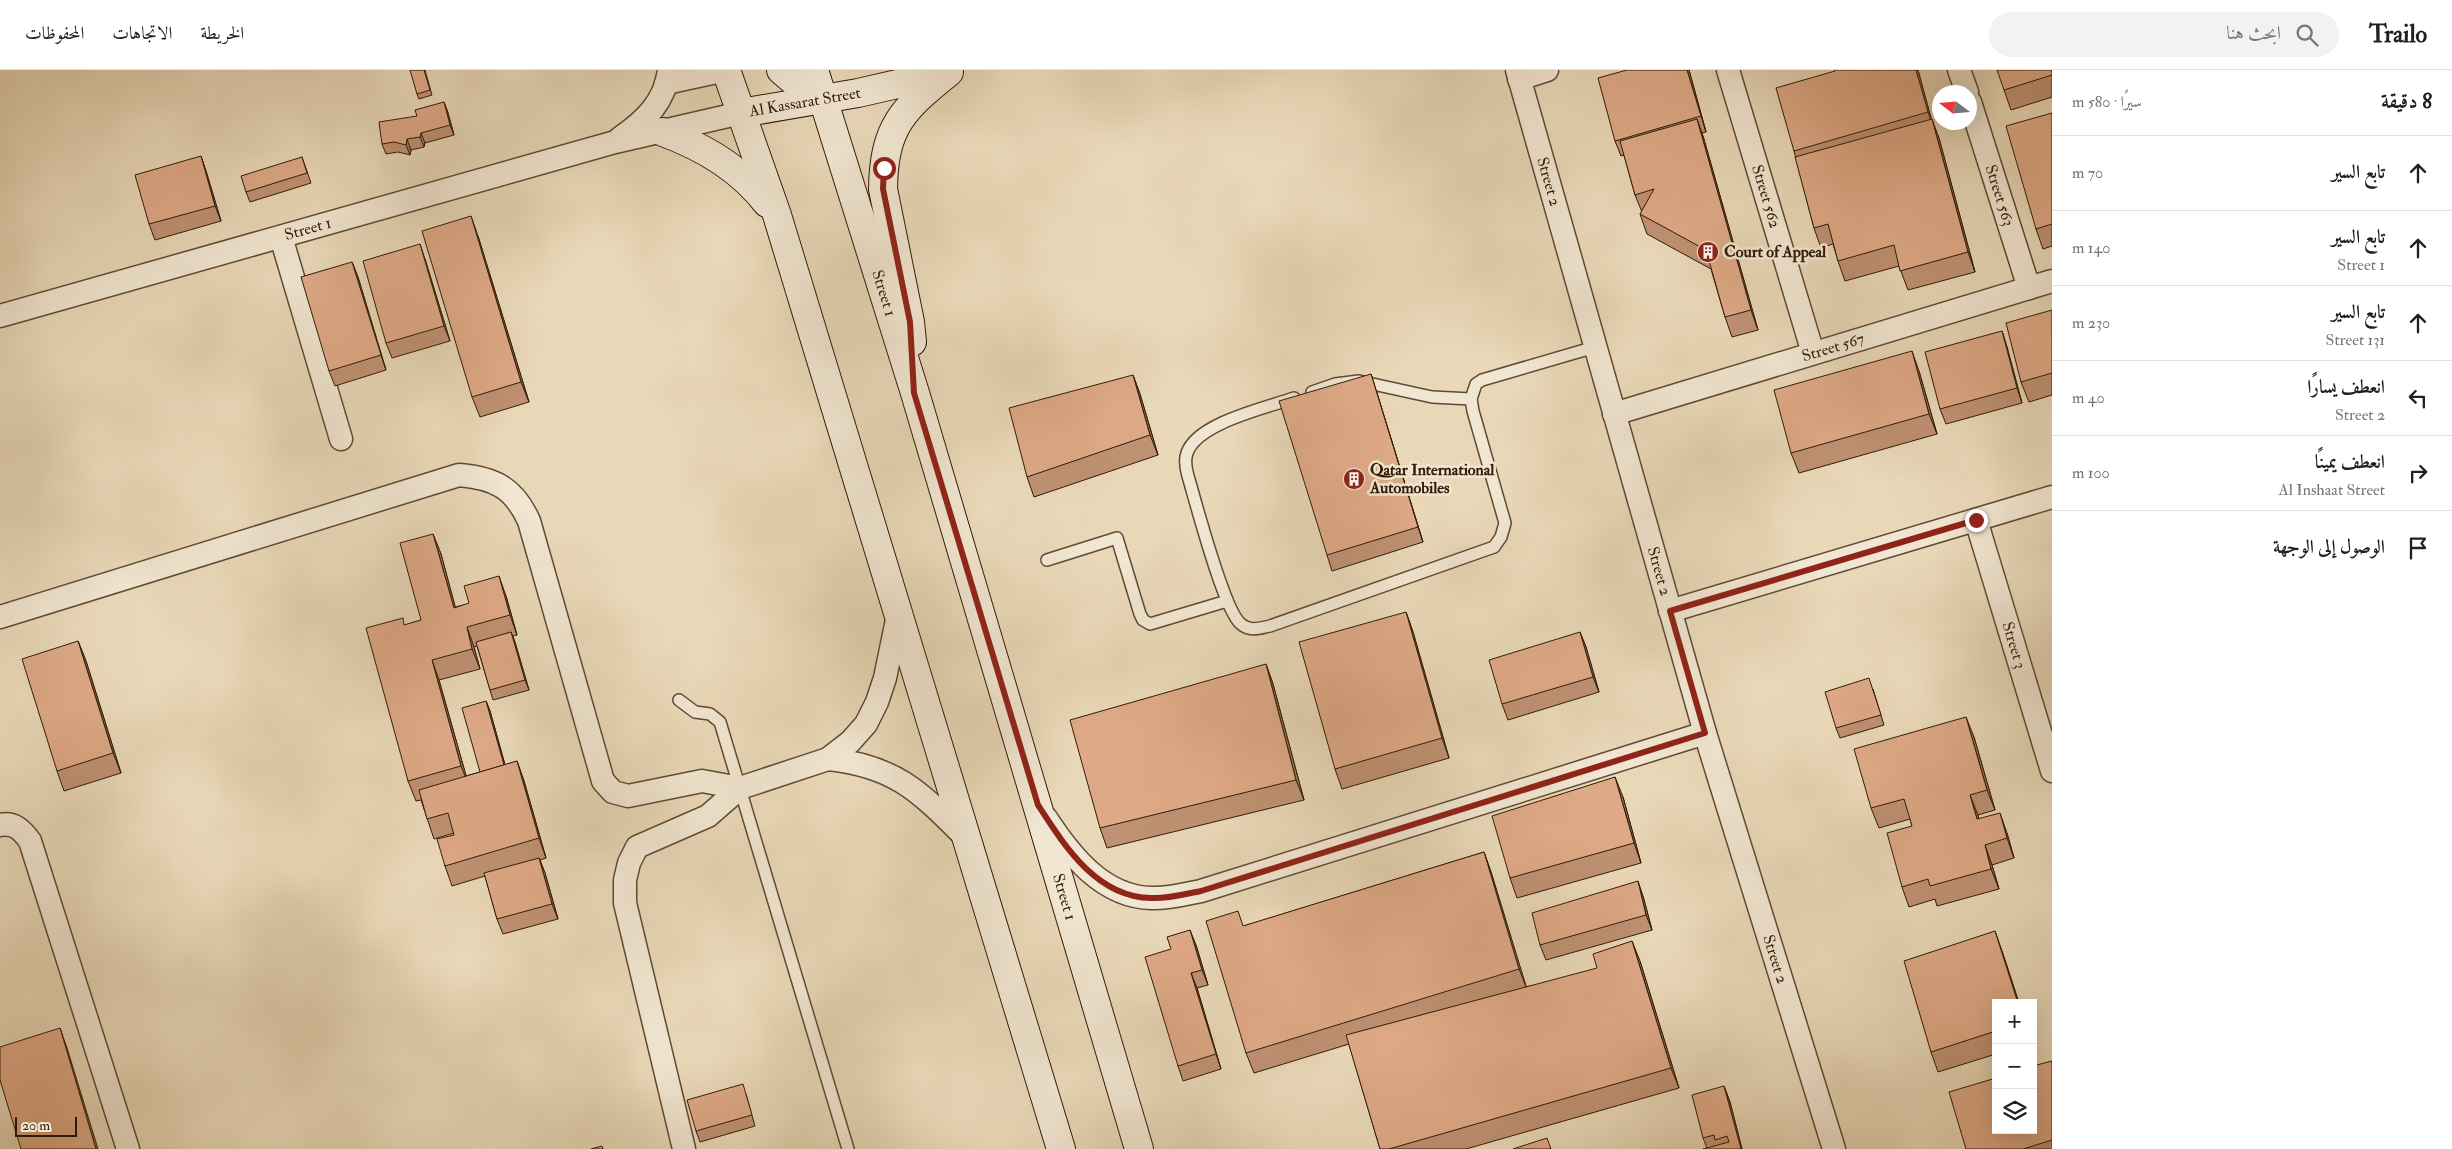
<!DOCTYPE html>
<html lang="ar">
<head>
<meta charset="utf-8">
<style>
	:root { --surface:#fff; --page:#f2f2f2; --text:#202124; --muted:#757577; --line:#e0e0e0 }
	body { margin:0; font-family:"IM FELL Double Pica",Amiri,serif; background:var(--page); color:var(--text); direction:rtl }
	.controls { position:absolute; right:15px; bottom:15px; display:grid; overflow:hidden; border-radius:0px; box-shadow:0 5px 20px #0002 }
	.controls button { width:45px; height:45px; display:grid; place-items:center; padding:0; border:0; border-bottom:1px solid var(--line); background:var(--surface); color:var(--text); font:25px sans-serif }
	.compass { position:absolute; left:1932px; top:15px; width:45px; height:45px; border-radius:50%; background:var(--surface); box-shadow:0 5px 20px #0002; rotate:286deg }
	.scale { position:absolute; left:15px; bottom:12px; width:62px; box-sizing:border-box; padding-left:5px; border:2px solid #311a07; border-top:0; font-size:14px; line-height:18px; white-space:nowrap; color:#311a07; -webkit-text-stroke:4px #f1e6d1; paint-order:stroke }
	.stop { position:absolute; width:15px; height:15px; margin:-11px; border:4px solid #8f2418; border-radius:50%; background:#fff }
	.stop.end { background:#8f2418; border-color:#fff; box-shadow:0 1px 5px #0008 }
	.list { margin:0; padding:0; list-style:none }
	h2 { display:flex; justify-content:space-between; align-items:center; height:65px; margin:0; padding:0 20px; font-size:21px }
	h2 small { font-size:16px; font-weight:400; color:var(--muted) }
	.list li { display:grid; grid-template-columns:32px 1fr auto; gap:15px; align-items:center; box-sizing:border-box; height:75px; padding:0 20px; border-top:1px solid var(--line) }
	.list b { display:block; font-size:19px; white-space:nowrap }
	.list p { margin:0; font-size:16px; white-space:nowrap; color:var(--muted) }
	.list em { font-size:16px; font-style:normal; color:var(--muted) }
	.icon { flex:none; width:28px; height:28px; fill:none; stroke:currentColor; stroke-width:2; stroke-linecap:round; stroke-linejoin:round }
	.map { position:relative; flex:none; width:2052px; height:1079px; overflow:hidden; direction:ltr }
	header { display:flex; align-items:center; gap:30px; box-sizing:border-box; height:70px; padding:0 25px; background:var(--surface); border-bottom:1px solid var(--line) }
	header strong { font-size:24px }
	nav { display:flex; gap:28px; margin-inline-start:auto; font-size:18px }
	.search { width:350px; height:45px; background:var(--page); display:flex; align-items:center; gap:12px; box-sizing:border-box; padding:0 18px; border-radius:28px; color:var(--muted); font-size:19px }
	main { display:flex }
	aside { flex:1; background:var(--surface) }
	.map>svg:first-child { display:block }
</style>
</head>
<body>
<header>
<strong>Trailo</strong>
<div class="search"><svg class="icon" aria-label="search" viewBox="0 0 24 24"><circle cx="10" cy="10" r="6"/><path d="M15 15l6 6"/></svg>ابحث هنا</div>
<nav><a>الخريطة</a><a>الاتجاهات</a><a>المحفوظات</a></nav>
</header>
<main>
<aside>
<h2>8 دقيقة<small>سيرًا · 580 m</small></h2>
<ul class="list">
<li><svg class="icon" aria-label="ahead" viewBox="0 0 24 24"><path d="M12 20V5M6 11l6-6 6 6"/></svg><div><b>تابع السير</b></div><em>70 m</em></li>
<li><svg class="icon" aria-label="ahead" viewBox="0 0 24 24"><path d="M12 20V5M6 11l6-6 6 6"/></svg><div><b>تابع السير</b><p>Street 1</p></div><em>140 m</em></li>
<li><svg class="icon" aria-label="ahead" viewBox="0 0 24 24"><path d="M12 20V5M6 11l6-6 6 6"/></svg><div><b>تابع السير</b><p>Street 131</p></div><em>230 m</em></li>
<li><svg class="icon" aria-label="left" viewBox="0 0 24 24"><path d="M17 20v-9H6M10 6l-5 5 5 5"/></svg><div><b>انعطف يسارًا</b><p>Street 2</p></div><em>40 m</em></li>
<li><svg class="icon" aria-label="right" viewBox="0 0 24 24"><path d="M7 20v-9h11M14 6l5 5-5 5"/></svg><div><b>انعطف يمينًا</b><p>Al Inshaat Street</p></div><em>100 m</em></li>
<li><svg class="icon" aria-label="arrive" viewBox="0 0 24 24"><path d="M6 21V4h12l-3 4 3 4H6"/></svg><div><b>الوصول إلى الوجهة</b></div></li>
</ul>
</aside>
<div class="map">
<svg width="2052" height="1079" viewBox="0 0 2052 1079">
	<rect width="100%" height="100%" fill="#e9d8b8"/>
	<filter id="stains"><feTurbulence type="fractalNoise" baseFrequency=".004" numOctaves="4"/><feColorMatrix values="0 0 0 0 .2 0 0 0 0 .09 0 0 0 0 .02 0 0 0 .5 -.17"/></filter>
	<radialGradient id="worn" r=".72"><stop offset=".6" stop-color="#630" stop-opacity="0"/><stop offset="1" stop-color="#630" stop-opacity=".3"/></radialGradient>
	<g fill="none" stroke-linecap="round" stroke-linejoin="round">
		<g stroke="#5f4a33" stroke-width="14">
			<g id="lane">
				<path d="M 1312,322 L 1335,314 L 1359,311 L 1432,327 L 1471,329"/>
				<path d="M 1294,328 C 1266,338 1197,353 1187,383 C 1184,391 1186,399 1188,406 C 1196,433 1224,541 1241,554 C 1250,562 1260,558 1270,556 L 1494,477 L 1501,467 L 1505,453 L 1473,341 L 1471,329 L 1476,314 L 1482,310 L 1595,277"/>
				<path d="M 1047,490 L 1117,468 L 1140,544 L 1143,550 L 1150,554 L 1227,531"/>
				<path d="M 679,630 L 695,642 L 710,644 L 720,652 L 848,1079"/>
			</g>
		</g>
		<g stroke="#5f4a33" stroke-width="25">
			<g id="street">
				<path id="s1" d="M 1517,0 L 1705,663 L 1834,1079"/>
				<path id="s2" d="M 1728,0 L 1813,283"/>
				<path d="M 1959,0 L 1967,22"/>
				<path d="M 1519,9 L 1547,0"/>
				<path d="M 666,13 L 726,0"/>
				<path id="s3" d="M 1970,32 L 2029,218"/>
				<path d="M 620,68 C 645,51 665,32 669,0"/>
				<path d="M 281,167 L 341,369"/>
				<path id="s4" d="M 0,246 L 615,72 L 741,43"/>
				<path id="s5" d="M 1614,344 L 2052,211"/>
				<path id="s6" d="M 1976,450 L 2052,701"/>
				<path d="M 1670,541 L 2052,427"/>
				<path d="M 0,547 L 459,405 C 495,408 514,418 529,451 L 603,711 L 613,722 L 628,726 L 702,711 L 740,718"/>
				<path d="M 828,689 C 895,696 919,721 964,766"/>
				<path d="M 1046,748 C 1070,785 1103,827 1151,828 C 1168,829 1185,824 1201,821 L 1705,663"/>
				<path d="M 0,755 C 14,752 22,760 30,771 L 128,1079"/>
				<path d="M 684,1079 L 625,833 L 625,810 L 629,793 L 637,777 L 708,746 L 740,718 L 828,689 L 850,672 L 866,654 L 877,632 L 885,608 L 898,545"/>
			</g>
		</g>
		<g stroke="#311a07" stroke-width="30">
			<g id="secondary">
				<path d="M 726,0 L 777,145 L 1061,1079"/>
				<path d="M 781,0 L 808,23 L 822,30"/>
				<path id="s7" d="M 814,0 L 915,323 L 1139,1079"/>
				<path id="s8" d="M 741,43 L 858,23 L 941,4"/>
				<path d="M 663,62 C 704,77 740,98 767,133"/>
				<path d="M 912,272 L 910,252 L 883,119 C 884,56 903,39 949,2"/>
			</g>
		</g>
		<use href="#lane" stroke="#f1e6d1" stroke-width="11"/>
		<use href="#street" stroke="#f1e6d1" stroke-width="22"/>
		<use href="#secondary" stroke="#f1e6d1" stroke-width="28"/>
	</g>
	<g fill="#bf9173" stroke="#311a07">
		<path d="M 425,0 L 432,25 L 419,29 L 417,24 Z"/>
		<path d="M 1689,0 L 1706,62 L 1702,63 L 1758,260 L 1732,267 L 1725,247 L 1711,199 L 1647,164 L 1640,144 L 1642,142 L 1635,125 L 1624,85 L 1621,86 L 1615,71 Z"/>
		<path d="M 1834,0 L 1918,0 L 1931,49 L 1939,68 L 1975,202 L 1908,220 L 1899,196 L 1845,211 L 1838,191 L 1833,174 L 1821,178 L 1814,158 L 1794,81 L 1835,1 Z"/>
		<path d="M 2052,0 L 2052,27 L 2011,40 L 2004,20 Z"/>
		<path d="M 444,32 L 448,43 L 454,65 L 425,73 L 424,77 L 411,80 L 410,85 L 398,82 L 386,84 L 382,74 L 417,46 Z"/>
		<path d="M 2052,43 L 2052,176 L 2043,179 L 2036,159 Z"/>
		<path d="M 201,86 L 206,101 L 221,151 L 155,170 L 149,154 Z"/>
		<path d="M 302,87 L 311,113 L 250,132 L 246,122 Z"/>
		<path d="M 478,166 L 529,332 L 480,347 L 472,327 Z"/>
		<path d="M 425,189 L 450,271 L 392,288 L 386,273 Z"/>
		<path d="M 352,192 L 358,207 L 386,300 L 335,316 L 329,301 Z"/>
		<path d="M 2052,240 L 2052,325 L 2029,332 L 2021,312 Z"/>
		<path d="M 2002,261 L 2007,277 L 2022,333 L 1946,354 L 1940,339 Z"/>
		<path d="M 1919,301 L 1937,364 L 1799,403 L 1791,383 Z"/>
		<path d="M 1133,305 L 1140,324 L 1158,385 L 1034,427 L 1027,407 Z"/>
		<path d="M 1376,320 L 1423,472 L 1332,501 L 1327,485 Z"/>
		<path d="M 433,464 L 441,484 L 455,537 L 506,526 L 517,565 L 513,566 L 529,620 L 493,630 L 490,620 L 477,576 L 474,577 L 480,599 L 439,610 L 466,706 L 480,702 L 486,631 L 490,641 L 505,695 L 517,691 L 524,711 L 546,788 L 540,790 L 545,803 L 558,849 L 503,864 L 497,849 L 485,806 L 452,816 L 445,796 L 454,765 L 454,763 L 434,769 L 421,730 L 416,731 L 408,711 L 405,555 L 421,550 Z"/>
		<path d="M 1406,542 L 1413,562 L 1449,688 L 1342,719 L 1335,699 Z"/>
		<path d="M 1580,562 L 1586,577 L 1599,622 L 1508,650 L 1502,634 Z"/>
		<path d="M 78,571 L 86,591 L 121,703 L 64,721 L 57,701 Z"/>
		<path d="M 1266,594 L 1273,614 L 1304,730 L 1107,778 L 1100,758 Z"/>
		<path d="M 1873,619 L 1884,655 L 1840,668 L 1836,658 Z"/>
		<path d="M 1974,667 L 1995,740 L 1978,745 L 1979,749 L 2007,763 L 2014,788 L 1992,795 L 1999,819 L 1937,836 L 1935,829 L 1909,837 L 1902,817 L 1912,756 L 1910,749 L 1879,758 L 1871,738 Z"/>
		<path d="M 1623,727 L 1641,793 L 1517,828 L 1510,808 Z"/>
		<path d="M 1484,782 L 1491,802 L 1526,917 L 1640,891 L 1679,1018 L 1466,1079 L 1380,1079 L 1349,974 L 1254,1003 L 1246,983 L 1244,856 Z"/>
		<path d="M 1643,826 L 1652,860 L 1546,890 L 1540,875 Z"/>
		<path d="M 1196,875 L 1208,915 L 1197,918 L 1221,999 L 1183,1011 L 1178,996 Z"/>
		<path d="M 2002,881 L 2019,933 L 1996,933 L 1996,984 L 1938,1002 L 1931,982 Z"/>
		<path d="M 2052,991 L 2052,1079 L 1966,1079 Z"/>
		<path d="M 1724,1016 L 1730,1032 L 1742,1079 L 1703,1079 L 1707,1078 L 1703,1068 Z"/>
		<path d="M 746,1024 L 755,1056 L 700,1072 L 696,1061 Z"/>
	</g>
	<g fill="#9b765e" stroke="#311a07">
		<path d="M 1687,0 L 1689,0 L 1706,62 L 1701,46 Z"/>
		<path d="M 1916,0 L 1918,0 L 1935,62 L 1928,42 Z"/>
		<path d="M 444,32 L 448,43 L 454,65 L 450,55 Z"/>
		<path d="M 1697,49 L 1704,69 L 1758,260 L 1751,240 Z"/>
		<path d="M 1932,49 L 1939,68 L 1975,202 L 1968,182 Z"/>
		<path d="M 421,63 L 425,73 L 424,77 L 420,67 Z"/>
		<path d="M 407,69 L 411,80 L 410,85 L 406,75 Z"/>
		<path d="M 201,86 L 206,101 L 221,151 L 215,136 Z"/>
		<path d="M 471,146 L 478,166 L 529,332 L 521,312 Z"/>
		<path d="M 420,174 L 425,189 L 450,271 L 444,256 Z"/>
		<path d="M 352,192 L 358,207 L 386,300 L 381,285 Z"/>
		<path d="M 2002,261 L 2007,277 L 2022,333 L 2017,318 Z"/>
		<path d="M 1912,281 L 1919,301 L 1937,364 L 1929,344 Z"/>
		<path d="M 1371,304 L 1376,320 L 1423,472 L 1418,457 Z"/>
		<path d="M 1133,305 L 1140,324 L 1158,385 L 1150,365 Z"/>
		<path d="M 433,464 L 441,484 L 461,558 L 454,538 Z"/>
		<path d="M 499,506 L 506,526 L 517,565 L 510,545 Z"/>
		<path d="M 1406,542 L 1413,562 L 1449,688 L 1442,668 Z"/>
		<path d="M 467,557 L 474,577 L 480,599 L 472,579 Z"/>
		<path d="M 511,562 L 515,572 L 529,620 L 525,610 Z"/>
		<path d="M 1580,562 L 1586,577 L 1599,622 L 1593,607 Z"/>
		<path d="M 78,571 L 86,591 L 121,703 L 113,683 Z"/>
		<path d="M 432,590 L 439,610 L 469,716 L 461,696 Z"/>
		<path d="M 1266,594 L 1273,614 L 1304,730 L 1296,710 Z"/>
		<path d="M 486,631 L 490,641 L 509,709 L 505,699 Z"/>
		<path d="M 1966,647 L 1974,667 L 1995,740 L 1987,720 Z"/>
		<path d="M 517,691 L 524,711 L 546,788 L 539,768 Z"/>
		<path d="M 1615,707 L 1623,727 L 1641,793 L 1634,773 Z"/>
		<path d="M 1970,725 L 1978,745 L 1984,769 L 1977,749 Z"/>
		<path d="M 2000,743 L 2007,763 L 2014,788 L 2007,768 Z"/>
		<path d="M 1985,775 L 1992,795 L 1999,819 L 1991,799 Z"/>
		<path d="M 1484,782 L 1491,802 L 1527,919 L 1519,899 Z"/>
		<path d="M 539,788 L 545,803 L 558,849 L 552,834 Z"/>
		<path d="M 1638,811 L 1643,826 L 1652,860 L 1646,845 Z"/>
		<path d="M 1190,860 L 1196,875 L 1208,915 L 1202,900 Z"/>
		<path d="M 1995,861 L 2002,881 L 2019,933 L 2018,933 Z"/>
		<path d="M 1632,871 L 1640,891 L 1679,1018 L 1671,998 Z"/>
		<path d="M 1191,903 L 1197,918 L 1221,999 L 1216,984 Z"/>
		<path d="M 60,958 L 67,978 L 98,1079 L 96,1079 Z"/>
		<path d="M 1724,1016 L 1730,1032 L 1742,1079 L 1741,1079 Z"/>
	</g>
	<g fill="#dea986" stroke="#311a07">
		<path d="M 410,0 L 424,0 L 430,20 L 417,24 Z"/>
		<path d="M 1627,0 L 1687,0 L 1701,46 L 1615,71 L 1598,8 Z"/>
		<path d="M 1834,0 L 1916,0 L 1928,42 L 1794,81 L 1776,18 L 1835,1 Z"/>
		<path d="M 1997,0 L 2052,0 L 2052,5 L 2004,20 Z"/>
		<path d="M 444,32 L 450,55 L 421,63 L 420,67 L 407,69 L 406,75 L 394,72 L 382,74 L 379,52 L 417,46 L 415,40 Z"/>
		<path d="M 2052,43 L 2052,154 L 2036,159 L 2006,56 Z"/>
		<path d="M 1697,49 L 1751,240 L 1725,247 L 1706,180 L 1640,144 L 1654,119 L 1635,125 L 1620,71 Z"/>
		<path d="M 1932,49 L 1968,182 L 1900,201 L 1894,175 L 1838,191 L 1828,154 L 1814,158 L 1795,87 Z"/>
		<path d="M 201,86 L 215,136 L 149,154 L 135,105 Z"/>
		<path d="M 302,87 L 307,103 L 246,122 L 241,106 Z"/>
		<path d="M 471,146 L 521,312 L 472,327 L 422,161 Z"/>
		<path d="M 420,174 L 444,256 L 386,273 L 363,191 Z"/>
		<path d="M 352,192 L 381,285 L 329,301 L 301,207 Z"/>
		<path d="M 2052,240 L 2052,303 L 2021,312 L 2006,253 Z"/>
		<path d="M 2002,261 L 2017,318 L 1940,339 L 1925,282 Z"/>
		<path d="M 1912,281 L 1929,344 L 1791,383 L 1774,320 Z"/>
		<path d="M 1371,304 L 1418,457 L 1327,485 L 1279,331 Z"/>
		<path d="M 1133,305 L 1150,365 L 1027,407 L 1009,338 Z"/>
		<path d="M 433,464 L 454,538 L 469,533 L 464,516 L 499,506 L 510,545 L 467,557 L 472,579 L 432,590 L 461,696 L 408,711 L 366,558 L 403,548 L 404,555 L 421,550 L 400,473 Z"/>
		<path d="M 1406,542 L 1442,668 L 1335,699 L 1299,572 Z"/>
		<path d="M 511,562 L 525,610 L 490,620 L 476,572 Z"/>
		<path d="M 1580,562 L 1593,607 L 1502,634 L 1489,590 Z"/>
		<path d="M 78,571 L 113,683 L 57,701 L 22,589 Z"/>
		<path d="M 1266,594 L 1296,710 L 1100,758 L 1070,650 Z"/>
		<path d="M 1869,608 L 1881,645 L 1836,658 L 1825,622 Z"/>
		<path d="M 486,631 L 504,695 L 480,702 L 462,638 Z"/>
		<path d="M 1966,647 L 1987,720 L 1970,725 L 1977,749 L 2000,743 L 2007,768 L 1985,775 L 1991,799 L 1930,816 L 1928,809 L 1902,817 L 1887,763 L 1912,756 L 1904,729 L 1871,738 L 1854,679 Z"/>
		<path d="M 517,691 L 539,768 L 445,796 L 437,769 L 454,765 L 448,743 L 427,749 L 419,720 Z"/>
		<path d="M 1615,707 L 1634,773 L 1510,808 L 1492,746 Z"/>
		<path d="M 1484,782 L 1519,899 L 1246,983 L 1206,851 L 1238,841 L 1243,856 Z"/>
		<path d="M 539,788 L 552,834 L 497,849 L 484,803 Z"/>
		<path d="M 1638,811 L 1646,845 L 1540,875 L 1532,843 Z"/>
		<path d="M 1190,860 L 1202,900 L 1191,903 L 1216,984 L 1178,996 L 1145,887 L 1171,879 L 1167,867 Z"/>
		<path d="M 1995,861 L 2018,933 L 1996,933 L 1996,961 L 1931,982 L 1904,891 Z"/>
		<path d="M 1632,871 L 1671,998 L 1389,1079 L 1380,1079 L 1346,965 L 1597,898 L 1593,884 Z"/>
		<path d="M 60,958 L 96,1079 L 21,1079 L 0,1010 L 0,977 Z"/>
		<path d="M 2052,991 L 2052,1070 L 2023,1079 L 1966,1079 L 1949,1022 L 1996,1008 L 1996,1060 L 2033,1060 L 2033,996 Z"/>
		<path d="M 743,1014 L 752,1045 L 696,1061 L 687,1030 Z"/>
		<path d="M 1724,1016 L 1741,1079 L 1703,1079 L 1729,1072 L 1727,1066 L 1715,1070 L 1714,1065 L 1703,1068 L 1692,1025 Z"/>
		<path d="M 1547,1068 L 1551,1079 L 1513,1079 Z"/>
		<path d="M 602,1076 L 603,1079 L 591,1079 Z"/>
	</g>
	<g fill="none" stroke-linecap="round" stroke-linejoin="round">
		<path stroke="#8f2418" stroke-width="6" d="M 884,98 L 883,119 L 910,252 L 914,323 L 1038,735 C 1064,775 1096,827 1151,828 C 1168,829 1185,824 1201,821 L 1705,663 L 1670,541 L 1976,450"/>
	</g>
	<defs>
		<g id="building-disc" transform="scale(1.125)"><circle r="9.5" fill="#8f2418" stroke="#f1e6d1"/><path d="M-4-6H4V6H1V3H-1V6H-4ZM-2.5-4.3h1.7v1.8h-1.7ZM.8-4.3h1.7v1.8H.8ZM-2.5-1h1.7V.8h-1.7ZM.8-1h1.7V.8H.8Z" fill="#fff"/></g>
	</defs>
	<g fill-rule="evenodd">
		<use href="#building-disc" x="1708" y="182"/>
		<use href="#building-disc" x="1354" y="409"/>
	</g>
	<g text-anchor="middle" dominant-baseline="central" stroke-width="5" stroke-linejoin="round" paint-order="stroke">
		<g font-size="16" fill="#311a07" stroke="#f1e6d1">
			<text stroke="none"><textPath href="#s8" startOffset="65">Al Kassarat Street</textPath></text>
			<text stroke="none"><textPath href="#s1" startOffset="116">Street 2</textPath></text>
			<text stroke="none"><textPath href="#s3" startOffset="98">Street 563</textPath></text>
			<text stroke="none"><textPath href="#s2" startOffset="132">Street 562</textPath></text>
			<text stroke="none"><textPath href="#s4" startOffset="320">Street 1</textPath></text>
			<text stroke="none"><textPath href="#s7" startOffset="234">Street 1</textPath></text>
			<text stroke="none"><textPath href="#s5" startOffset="229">Street 567</textPath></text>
			<text stroke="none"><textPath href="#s1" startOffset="521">Street 2</textPath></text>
			<text stroke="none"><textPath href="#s6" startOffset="131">Street 3</textPath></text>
			<text stroke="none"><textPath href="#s7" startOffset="864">Street 1</textPath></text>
			<text stroke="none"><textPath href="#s1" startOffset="926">Street 2</textPath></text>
		</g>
		<g font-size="16" font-weight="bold" fill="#311a07" stroke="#f1e6d1" text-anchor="start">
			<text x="1724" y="182">Court of Appeal</text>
			<text x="1370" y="400">Qatar International<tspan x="1370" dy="18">Automobiles</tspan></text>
		</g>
	</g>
	<rect width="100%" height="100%" filter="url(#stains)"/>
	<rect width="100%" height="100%" fill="url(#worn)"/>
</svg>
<div class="controls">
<button>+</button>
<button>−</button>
<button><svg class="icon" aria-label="layers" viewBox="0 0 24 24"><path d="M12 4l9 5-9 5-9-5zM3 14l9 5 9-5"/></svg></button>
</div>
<svg class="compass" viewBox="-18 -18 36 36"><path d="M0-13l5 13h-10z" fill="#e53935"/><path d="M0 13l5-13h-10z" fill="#757577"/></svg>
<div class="scale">20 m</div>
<div class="stop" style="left:884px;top:98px"></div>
<div class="stop end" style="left:1976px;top:450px"></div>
</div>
</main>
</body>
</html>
